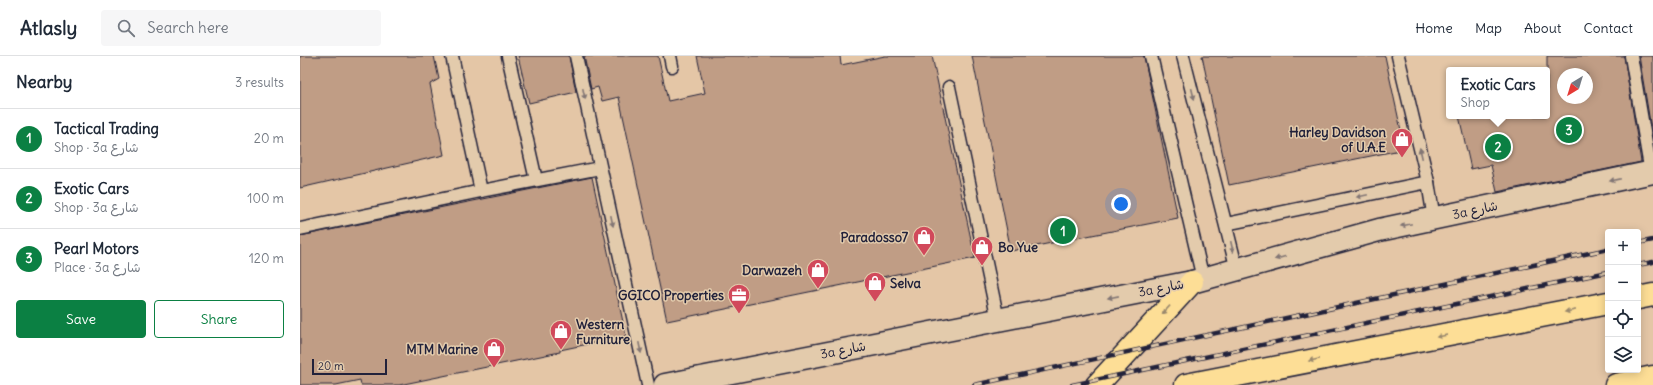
<!DOCTYPE html>
<html lang="en">
<head>
<meta charset="utf-8">
<style>
	:root { --surface:#fff; --page:#f6f6f7; --text:#1f2937; --muted:#747a83; --line:#e0e1e3; --accent:#0b8043 }
	body { margin:0; font-family:Delius,"Playpen Sans Arabic",sans-serif; background:var(--page); color:var(--text) }
	.controls { position:absolute; right:12px; bottom:12px; display:grid; overflow:hidden; border-radius:4px; box-shadow:0 2px 10px #0003 }
	.controls button { width:36px; height:36px; display:grid; place-items:center; padding:0; border:0; border-bottom:1px solid var(--line); background:var(--surface); color:var(--text); font:20px sans-serif }
	.compass { position:absolute; left:1257px; top:12px; width:36px; height:36px; border-radius:50%; background:var(--surface); box-shadow:0 2px 10px #0003; rotate:218deg }
	.scale { position:absolute; left:12px; bottom:10px; width:75px; box-sizing:border-box; padding-left:4px; border:2px solid #22223b; border-top:0; font-size:11px; line-height:14px; white-space:nowrap; color:#22223b; -webkit-text-stroke:3px #e3cbac; paint-order:stroke }
	.you { position:absolute; left:821px; top:148px; width:14px; height:14px; margin:-10px; border:3px solid #fff; border-radius:50%; background:#1a73e8; box-shadow:0 0 0 6px #1a73e833 }
	.badge { display:grid; place-items:center; width:26px; height:26px; border-radius:50%; background:var(--accent); color:#fff; font-size:13px; font-weight:700 }
	.pin { position:absolute; translate:-50% -50%; border:2px solid #fff; box-shadow:0 1px 4px #0006 }
	.popup { position:absolute; left:1146px; top:11px; width:104px; height:52px; box-sizing:border-box; display:grid; place-content:center; border-radius:4px; background:var(--surface); filter:drop-shadow(0 1px 3px #0005); font-size:13px; white-space:nowrap; color:var(--muted) }
	.popup b { font-size:15px; color:var(--text) }
	.popup::after { content:''; position:absolute; left:50%; top:100%; margin-left:-8px; border:8px solid transparent; border-top-color:var(--surface) }
	.list { margin:0; padding:0; list-style:none }
	h2 { display:flex; justify-content:space-between; align-items:center; height:52px; margin:0; padding:0 16px; font-size:17px }
	h2 small { font-size:13px; font-weight:400; color:var(--muted) }
	.list li { display:grid; grid-template-columns:26px 1fr auto; gap:12px; align-items:center; box-sizing:border-box; height:60px; padding:0 16px; border-top:1px solid var(--line) }
	.list b { display:block; font-size:15px; white-space:nowrap }
	.list p { margin:0; font-size:13px; white-space:nowrap; color:var(--muted) }
	.list em { font-size:13px; font-style:normal; color:var(--muted) }
	.actions { display:flex; gap:8px; padding:12px 16px }
	.actions a { flex:1; padding:9px 0; border:1px solid var(--accent); border-radius:4px; text-align:center; font-size:14px; color:var(--accent) }
	.actions .main { background:var(--accent); color:#fff }
	.icon { flex:none; width:22px; height:22px; fill:none; stroke:currentColor; stroke-width:2; stroke-linecap:round; stroke-linejoin:round }
	.map { position:relative; flex:none; width:1353px; height:329px; overflow:hidden }
	header { display:flex; align-items:center; gap:24px; box-sizing:border-box; height:56px; padding:0 20px; background:var(--surface); border-bottom:1px solid var(--line) }
	header strong { font-size:19px }
	nav { display:flex; gap:22px; margin-inline-start:auto; font-size:14px }
	.search { width:280px; height:36px; background:var(--page); display:flex; align-items:center; gap:10px; box-sizing:border-box; padding:0 14px; border-radius:4px; color:var(--muted); font-size:15px }
	main { display:flex }
	aside { flex:1; background:var(--surface) }
	.map>svg:first-child { display:block }
</style>
</head>
<body>
<header>
<strong>Atlasly</strong>
<div class="search"><svg class="icon" aria-label="search" viewBox="0 0 24 24"><circle cx="10" cy="10" r="6"/><path d="M15 15l6 6"/></svg>Search here</div>
<nav><a>Home</a><a>Map</a><a>About</a><a>Contact</a></nav>
</header>
<main>
<aside>
<h2>Nearby<small>3 results</small></h2>
<ul class="list">
<li><span class="badge">1</span><div><b>Tactical Trading</b><p>Shop · 3a شارع</p></div><em>20 m</em></li>
<li><span class="badge">2</span><div><b>Exotic Cars</b><p>Shop · 3a شارع</p></div><em>100 m</em></li>
<li><span class="badge">3</span><div><b>Pearl Motors</b><p>Place · 3a شارع</p></div><em>120 m</em></li>
</ul>
<div class="actions"><a class="main">Save</a><a>Share</a></div>
</aside>
<div class="map">
<svg width="1353" height="329" viewBox="0 0 1353 329">
	<rect width="100%" height="100%" fill="#e4c6a6"/>
	<filter id="ink" filterUnits="userSpaceOnUse"><feTurbulence type="fractalNoise" baseFrequency=".025" numOctaves="2"/><feDisplacementMap in="SourceGraphic" scale="8" xChannelSelector="R" yChannelSelector="G"/><feConvolveMatrix kernelMatrix="1 2 1 2 8 2 1 2 1" color-interpolation-filters="sRGB"/></filter>
	<g filter="url(#ink)">
		<g fill="#c09d85" stroke="#22223b" fill-rule="evenodd">
			<path d="M 0,0 L 134,0 L 139,23 L 130,28 L 144,99 L 0,132 Z"/>
			<path d="M 218,0 L 269,0 L 276,36 L 229,47 Z"/>
			<path d="M 284,0 L 358,0 L 368,45 L 405,37 L 397,0 L 540,0 L 541,9 L 585,0 L 632,0 L 675,202 L 367,265 L 319,41 L 302,45 L 298,31 L 291,33 Z"/>
			<path d="M 672,0 L 844,0 L 878,162 L 711,195 Z"/>
			<path d="M 902,0 L 1085,0 L 1105,93 L 929,129 Z"/>
			<path d="M 1247,0 L 1324,0 L 1341,106 L 1197,136 L 1191,109 L 1171,113 L 1159,60 L 1247,60 ZM 1263,18 L 1287,18 L 1287,42 L 1263,42 Z"/>
			<path d="M 1339,0 L 1353,0 L 1353,84 Z"/>
			<path d="M 292,121 L 326,280 L 260,294 L 260,296 L 99,329 L 61,329 L 60,324 L 36,329 L 0,329 L 0,180 Z"/>
		</g>
		<g fill="none" stroke-linecap="round" stroke-linejoin="round">
			<g stroke="#22223b" stroke-width="15">
				<g id="service">
					<path d="M 152,0 L 181,135"/>
					<path d="M 208,0 L 236,124"/>
					<path d="M 276,0 L 348,329"/>
					<path d="M 370,0 L 372,10"/>
					<path d="M 851,0 L 903,223"/>
					<path d="M 883,0 L 937,214"/>
					<path d="M 1098,0 L 1128,126 L 1134,163"/>
					<path d="M 1331,0 L 1351,117"/>
					<path d="M 649,31 L 698,264"/>
					<path d="M 926,168 L 1128,126"/>
					<path d="M 0,173 L 181,135 L 300,112"/>
				</g>
			</g>
			<g stroke="#22223b" stroke-width="25">
				<path id="tertiary" d="M 365,329 L 892,226 L 1079,174 L 1353,116"/>
			</g>
			<g stroke="#22223b" stroke-width="25">
				<g id="motorway">
					<path d="M 1338,242 L 1353,239"/>
					<path d="M 797,329 L 892,226"/>
					<path d="M 886,329 L 1308,247"/>
					<path d="M 1316,329 L 1353,321"/>
				</g>
			</g>
			<use href="#service" stroke="#e3cbac" stroke-width="12"/>
			<use href="#tertiary" stroke="#e3cbac" stroke-width="22"/>
			<use href="#motorway" stroke="#fdde96" stroke-width="22"/>
			<g stroke="#22223b" stroke-width="4.5">
				<g id="rail">
					<path d="M 1338,187 L 1353,184"/>
					<path d="M 1338,209 L 1353,206"/>
					<path d="M 674,329 L 1308,193"/>
					<path d="M 772,329 L 1308,216"/>
				</g>
			</g>
			<use href="#rail" stroke="#e3cbac" stroke-width="3" stroke-dasharray="9" stroke-linecap="butt"/>
		</g>
		<defs><path id="oneway-solid" d="M-6-.8H1V-3.2L6.5 0L1 3.2V.8H-6Z"/></defs>
		<g fill="#827674">
			<use href="#oneway-solid" transform="translate(284 38) rotate(78)"/>
			<use href="#oneway-solid" transform="translate(893 38) rotate(76)"/>
			<use href="#oneway-solid" transform="translate(1121 97) rotate(-103)"/>
			<use href="#oneway-solid" transform="translate(1315 124) rotate(168)"/>
			<use href="#oneway-solid" transform="translate(1062 140) rotate(168)"/>
			<use href="#oneway-solid" transform="translate(312 165) rotate(78)"/>
			<use href="#oneway-solid" transform="translate(1106 169) rotate(168)"/>
			<use href="#oneway-solid" transform="translate(932 191) rotate(77)"/>
			<use href="#oneway-solid" transform="translate(980 202) rotate(164)"/>
			<use href="#oneway-solid" transform="translate(813 241) rotate(169)"/>
			<use href="#oneway-solid" transform="translate(340 292) rotate(78)"/>
		</g>
		<g fill="#9a896d">
			<use href="#oneway-solid" transform="translate(866 254) rotate(133)"/>
			<use href="#oneway-solid" transform="translate(1270 255) rotate(169)"/>
			<use href="#oneway-solid" transform="translate(1142 280) rotate(169)"/>
			<use href="#oneway-solid" transform="translate(1014 304) rotate(169)"/>
		</g>
	</g>
	<defs>
		<g id="shop-pin" transform="scale(1.15)"><path d="M0 17L-7.5 6A9.5 9.5 0 1 1 7.5 6Z" fill="#d1495b" stroke="#e3cbac"/><path d="M-5-2.5h2.3a2.7 3.5 0 0 1 5.4 0H5L5.5 6h-11ZM-1.5-2.5h3a1.5 2.3 0 0 0-3 0Z" fill="#fff"/></g>
		<g id="office-pin" transform="scale(1.15)"><path d="M0 17L-7.5 6A9.5 9.5 0 1 1 7.5 6Z" fill="#d1495b" stroke="#e3cbac"/><path d="M-6-3h4V-5.5h4V-3h4V5H-6ZM-1-4.5V-3h2v-1.5ZM-6 0V1H6V0Z" fill="#fff"/></g>
	</defs>
	<g fill-rule="evenodd">
		<use href="#shop-pin" x="1102" y="83"/>
		<use href="#shop-pin" x="624" y="181"/>
		<use href="#shop-pin" x="682" y="191"/>
		<use href="#shop-pin" x="518" y="214"/>
		<use href="#shop-pin" x="575" y="227"/>
		<use href="#office-pin" x="439" y="239"/>
		<use href="#shop-pin" x="261" y="275"/>
		<use href="#shop-pin" x="194" y="293"/>
	</g>
	<g text-anchor="middle" dominant-baseline="central" stroke-width="3" stroke-linejoin="round" paint-order="stroke">
		<g font-size="13" font-weight="bold" fill="#22223b" stroke="#e3cbac" text-anchor="end">
			<text x="1086" y="76">Harley Davidson<tspan x="1086" dy="15">of U.A.E</tspan></text>
			<text x="608" y="181">Paradosso7</text>
			<text x="698" y="191" text-anchor="start">Bo Yue</text>
			<text x="502" y="214">Darwazeh</text>
			<text x="590" y="227" text-anchor="start">Selva</text>
			<text x="424" y="239">GGICO Properties</text>
			<text x="276" y="268" text-anchor="start">Western<tspan x="276" dy="15">Furniture</tspan></text>
			<text x="178" y="293">MTM Marine</text>
		</g>
		<g font-size="13" fill="#22223b" stroke="#e3cbac">
			<text transform="translate(1175 154) rotate(-12)">3a شارع</text>
			<text transform="translate(861 232) rotate(-11)">3a شارع</text>
			<text transform="translate(543 294) rotate(-11)">3a شارع</text>
		</g>
	</g>
</svg>
<div class="controls">
<button>+</button>
<button>−</button>
<button><svg class="icon" aria-label="locate" viewBox="0 0 24 24"><circle cx="12" cy="12" r="6"/><path d="M12 2v4M12 18v4M2 12h4M18 12h4"/></svg></button>
<button><svg class="icon" aria-label="layers" viewBox="0 0 24 24"><path d="M12 4l9 5-9 5-9-5zM3 14l9 5 9-5"/></svg></button>
</div>
<svg class="compass" viewBox="-18 -18 36 36"><path d="M0-13l5 13h-10z" fill="#e53935"/><path d="M0 13l5-13h-10z" fill="#747a83"/></svg>
<div class="scale">20 m</div>
<div class="you"></div>
<div class="pin badge" style="left:763px;top:175px">1</div>
<div class="pin badge" style="left:1198px;top:91px">2</div>
<div class="popup"><b>Exotic Cars</b>Shop</div>
<div class="pin badge" style="left:1269px;top:74px">3</div>
</div>
</main>
</body>
</html>
